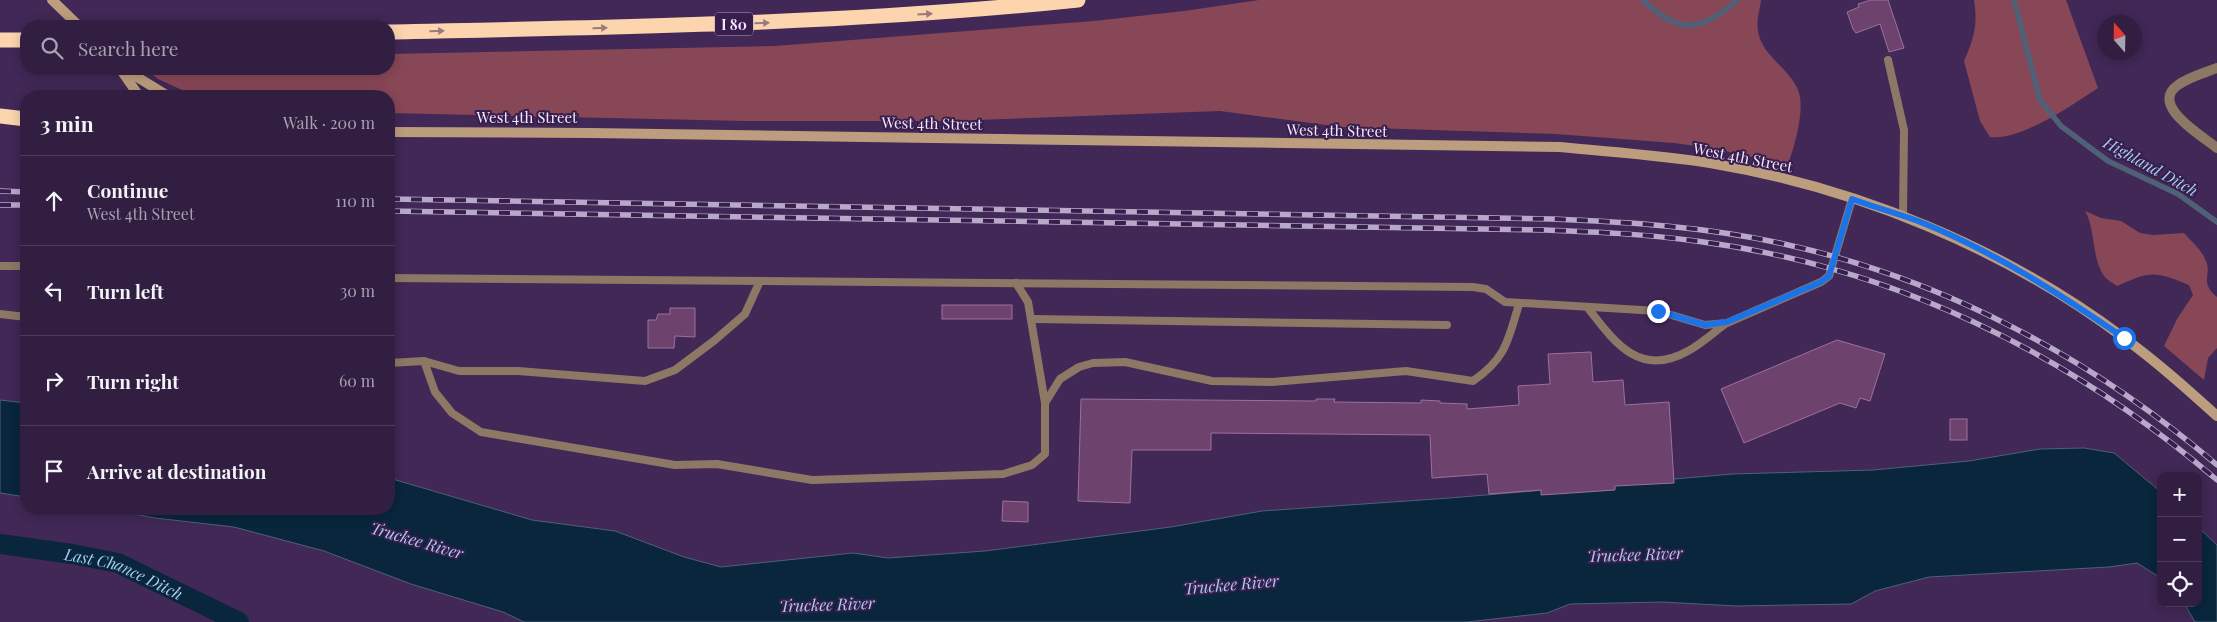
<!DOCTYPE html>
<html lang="en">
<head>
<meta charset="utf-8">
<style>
	:root { --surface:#311e41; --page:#3d2b4c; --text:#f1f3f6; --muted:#a8a2b1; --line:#4c3c5a }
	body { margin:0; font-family:"Playfair Display",serif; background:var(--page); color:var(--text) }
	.controls { position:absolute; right:15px; bottom:15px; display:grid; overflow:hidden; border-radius:10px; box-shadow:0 2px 12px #0003 }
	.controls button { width:45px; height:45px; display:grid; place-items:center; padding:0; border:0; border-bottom:1px solid var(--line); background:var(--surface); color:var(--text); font:25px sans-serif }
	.compass { position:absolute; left:2097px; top:15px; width:45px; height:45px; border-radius:50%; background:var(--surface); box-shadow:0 2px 12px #0003; rotate:340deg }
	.stop { position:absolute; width:15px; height:15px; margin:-11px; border:4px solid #1a73e8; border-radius:50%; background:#fff }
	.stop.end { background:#1a73e8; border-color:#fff; box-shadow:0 1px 5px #0008 }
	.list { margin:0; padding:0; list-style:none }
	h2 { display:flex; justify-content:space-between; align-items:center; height:65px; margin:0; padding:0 20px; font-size:21px }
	h2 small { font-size:16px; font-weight:400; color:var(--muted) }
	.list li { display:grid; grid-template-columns:32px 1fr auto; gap:15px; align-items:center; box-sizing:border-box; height:90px; padding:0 20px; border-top:1px solid var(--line) }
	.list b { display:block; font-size:19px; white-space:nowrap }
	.list p { margin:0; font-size:16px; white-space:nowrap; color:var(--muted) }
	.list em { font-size:16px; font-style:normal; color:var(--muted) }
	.icon { flex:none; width:28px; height:28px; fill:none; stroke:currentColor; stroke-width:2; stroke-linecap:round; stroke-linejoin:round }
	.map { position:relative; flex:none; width:2217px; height:622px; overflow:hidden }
	.search { position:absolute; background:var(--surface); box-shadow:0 2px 12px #0003; left:20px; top:20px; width:375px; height:55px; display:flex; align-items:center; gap:12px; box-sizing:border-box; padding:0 18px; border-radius:20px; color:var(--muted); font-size:19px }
	.panel { position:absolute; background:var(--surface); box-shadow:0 2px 12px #0003; left:20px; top:90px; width:375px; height:425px; border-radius:20px }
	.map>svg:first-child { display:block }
</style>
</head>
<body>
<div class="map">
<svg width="2217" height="622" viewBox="0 0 2217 622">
	<rect width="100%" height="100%" fill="#412857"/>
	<g fill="#884756">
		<path d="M 1259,0 L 1761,0 C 1760,9 1756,21 1758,31 C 1761,55 1789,68 1798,90 C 1806,108 1794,147 1788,165 L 1711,148 L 1674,143 L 1556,134 L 1341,127 L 1220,111 L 951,121 L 746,121 L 389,113 L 389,96 L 195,96 L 158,79 L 145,69 L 389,69 L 389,54 L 775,46 L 1094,21 L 1184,11 Z"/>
		<path d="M 1974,0 L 2066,0 L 2098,88 C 2072,105 2021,141 1990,137 L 1980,121 L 1964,61 C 1974,39 1978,24 1974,0 Z"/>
		<path d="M 2085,211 L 2101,218 L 2121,221 L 2140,233 L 2153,235 L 2184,233 C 2191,241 2202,250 2206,261 C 2212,274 2199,283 2217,297 L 2217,348 L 2208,358 L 2204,380 L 2164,346 L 2177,319 L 2193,295 L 2189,285 C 2153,271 2152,271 2117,286 C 2113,283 2107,280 2104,276 C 2091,257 2096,230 2085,211 Z"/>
	</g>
	<g fill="#09263d" stroke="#4f6077">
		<path d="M 0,400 L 26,403 L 26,497 L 0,493 Z"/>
		<path d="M 2084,448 L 2114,453 L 2161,492 L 2161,578 L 2137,563 L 2109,567 L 1929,577 L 1875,591 L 1851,604 L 1736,606 L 1662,602 L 1570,604 L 1547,613 L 1467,622 L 524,622 L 503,612 L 411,584 L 324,551 L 234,527 L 155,518 L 107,509 L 389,509 L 389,478 L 532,520 L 615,531 L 684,557 L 721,567 L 853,553 L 888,558 L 985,551 L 1171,527 L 1262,511 L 1450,498 L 1733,474 L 1873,470 L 1969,461 L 2040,449 Z"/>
		<path d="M 2198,527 L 2217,545 L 2217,622 L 2195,622 L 2184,603 L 2198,603 Z"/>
	</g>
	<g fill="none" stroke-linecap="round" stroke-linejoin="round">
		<g stroke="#4f6077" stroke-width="5.5">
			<path d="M 1643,0 C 1678,34 1701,33 1737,0"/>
			<path d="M 2014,0 L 2040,100 L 2061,126 L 2108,161 L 2178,194 L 2217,222"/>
		</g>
		<path stroke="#09263d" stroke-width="20" id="s1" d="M 0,544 L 72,554 L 118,563 L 239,622"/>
	</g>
	<g fill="#6d436d" stroke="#9d709d">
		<path d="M 1871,0 L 1888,0 L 1904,48 L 1889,52 L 1880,24 L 1856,33 L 1853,29 L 1847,12 L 1859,7 L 1858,4 Z"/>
		<rect x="942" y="305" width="70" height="14"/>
		<path d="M 670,308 L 695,308 L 695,337 L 675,336 L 674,348 L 648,348 L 648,320 L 656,320 L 658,314 L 670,314 Z"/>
		<path d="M 1837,340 L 1885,354 L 1870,401 L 1860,398 L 1856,408 L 1840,403 L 1744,443 L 1721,389 Z"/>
		<path d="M 1591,352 L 1593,382 L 1623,380 L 1625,405 L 1669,402 L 1674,483 L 1615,486 L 1615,490 L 1541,495 L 1541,490 L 1489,494 L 1487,474 L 1432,478 L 1430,435 L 1211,433 L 1211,450 L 1132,450 L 1130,503 L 1078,501 L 1081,399 L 1316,401 L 1316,399 L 1335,399 L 1334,402 L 1421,403 L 1421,400 L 1440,401 L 1440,403 L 1467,404 L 1467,409 L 1519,405 L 1518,386 L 1550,384 L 1548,354 Z"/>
		<rect x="1950" y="419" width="17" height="21"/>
		<path d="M 1003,501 L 1028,502 L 1028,522 L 1002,521 Z"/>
	</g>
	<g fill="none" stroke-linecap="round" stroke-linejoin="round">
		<g stroke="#8c7864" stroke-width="8">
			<path d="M 1888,60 L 1904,130 L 1903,216"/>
			<path d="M 0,266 L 26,266"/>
			<path d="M 389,278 L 1473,287 L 1486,289 L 1505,302 L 1658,311 L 1705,325 L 1727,323 L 1821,282 L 1829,276 L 1852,199"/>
			<path d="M 760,281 L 745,314 L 715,340 L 675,370 L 645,381 L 518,371 L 459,371 L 424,361 L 435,392 L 452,413 L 481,432 L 675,465 L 717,464 L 812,480 L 1003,474 L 1032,465 L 1045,454 L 1045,403 L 1060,379 L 1079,367 L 1093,363 L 1125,362 L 1212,381 L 1272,382 L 1406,371 L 1473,381 C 1506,358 1508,341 1519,304"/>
			<path d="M 1016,283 L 1028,302 L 1045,403"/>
			<path d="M 1588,308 C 1615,343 1640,378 1688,351 C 1701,344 1713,333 1725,324"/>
			<path d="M 0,314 L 26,317"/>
			<path d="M 1032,319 L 1447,325"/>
			<path d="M 389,363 L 424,361"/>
		</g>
		<path stroke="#8c7864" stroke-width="10" d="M 2217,68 C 2204,73 2189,77 2178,85 C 2149,105 2201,135 2217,148"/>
		<g stroke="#bc9d7d" stroke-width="10">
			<path d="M 52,0 L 79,26"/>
			<path d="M 124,69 L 168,96"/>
			<path d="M 121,70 L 139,96"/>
			<path d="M 389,132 L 591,133 L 1560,147 C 1610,152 1660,155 1710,163 C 1858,188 2004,248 2124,338 C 2157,362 2187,389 2217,416"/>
		</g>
		<g stroke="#fcd5ae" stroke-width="15">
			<path d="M 389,32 C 619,27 849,24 1078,0"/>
			<path d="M 0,40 L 26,40"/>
			<path d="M 0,116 L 26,119"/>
		</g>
		<g stroke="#b9a9c9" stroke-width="5.5">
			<g id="rail">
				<path d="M 0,191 L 26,192"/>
				<path d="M 389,199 L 1552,219 C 1630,222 1708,227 1784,244 C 1944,279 2093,359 2217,465"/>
				<path d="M 0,205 L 26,205"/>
				<path d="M 389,211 L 1545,230 C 1596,232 1646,234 1696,241 C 1892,266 2068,353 2217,480"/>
			</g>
		</g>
		<use href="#rail" stroke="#371e4c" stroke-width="4" stroke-dasharray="11" stroke-linecap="butt"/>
	</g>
	<defs><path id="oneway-solid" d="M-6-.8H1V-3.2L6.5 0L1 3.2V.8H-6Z" transform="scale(1.25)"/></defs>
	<g fill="#9a7a7d">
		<use href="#oneway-solid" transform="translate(925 14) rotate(-4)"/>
		<use href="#oneway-solid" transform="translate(762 23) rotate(-2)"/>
		<use href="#oneway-solid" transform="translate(600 28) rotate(-1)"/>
		<use href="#oneway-solid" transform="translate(437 31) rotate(-1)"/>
	</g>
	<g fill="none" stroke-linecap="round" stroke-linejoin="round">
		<path stroke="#1a73e8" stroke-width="6" d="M 1658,311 L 1705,325 L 1727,322 L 1821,282 L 1829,276 L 1852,199 C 1874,207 1896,213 1918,221 C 1991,250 2059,293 2124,338"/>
	</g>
	<g text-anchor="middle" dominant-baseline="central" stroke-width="4" stroke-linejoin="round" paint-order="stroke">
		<rect fill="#371e4c" stroke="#baabc9" stroke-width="1" x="715" y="12.5" width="38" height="23" rx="4"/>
		<g font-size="14" font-weight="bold" fill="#f2e7ff">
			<text x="734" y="24">I 80</text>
		</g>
		<g font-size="15" fill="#f2e7ff" stroke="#371e4c">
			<text x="527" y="117">West 4th Street</text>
			<text transform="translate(932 123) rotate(1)">West 4th Street</text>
			<text transform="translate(1337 130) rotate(1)">West 4th Street</text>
			<text transform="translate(1743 157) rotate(11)">West 4th Street</text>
		</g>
		<g font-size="16" font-style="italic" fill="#a6cef3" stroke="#371e4c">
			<text transform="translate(2151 166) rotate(29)">Highland Ditch</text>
			<text transform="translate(417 540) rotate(16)">Truckee River</text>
			<text transform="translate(1635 554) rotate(-2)">Truckee River</text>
			<text stroke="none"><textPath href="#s1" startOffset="128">Last Chance Ditch</textPath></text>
			<text transform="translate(1231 584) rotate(-5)">Truckee River</text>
			<text transform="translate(827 604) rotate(-2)">Truckee River</text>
		</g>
	</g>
</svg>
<div class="controls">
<button>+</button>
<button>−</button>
<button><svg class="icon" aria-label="locate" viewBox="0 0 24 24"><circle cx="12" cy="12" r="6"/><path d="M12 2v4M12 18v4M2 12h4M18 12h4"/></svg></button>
</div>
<svg class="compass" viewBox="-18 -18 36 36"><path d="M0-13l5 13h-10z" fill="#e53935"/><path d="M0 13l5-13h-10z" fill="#a8a2b1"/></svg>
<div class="stop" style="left:2124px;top:338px"></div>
<div class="stop end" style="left:1658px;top:311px"></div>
<div class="search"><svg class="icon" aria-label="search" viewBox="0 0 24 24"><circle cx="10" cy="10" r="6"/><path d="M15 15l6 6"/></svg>Search here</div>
<section class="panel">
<h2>3 min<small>Walk · 200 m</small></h2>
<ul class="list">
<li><svg class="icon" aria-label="ahead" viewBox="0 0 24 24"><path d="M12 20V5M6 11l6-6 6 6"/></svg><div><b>Continue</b><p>West 4th Street</p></div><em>110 m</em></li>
<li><svg class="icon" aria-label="left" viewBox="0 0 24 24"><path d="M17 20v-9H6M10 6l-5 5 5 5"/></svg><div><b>Turn left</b></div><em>30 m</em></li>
<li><svg class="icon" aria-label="right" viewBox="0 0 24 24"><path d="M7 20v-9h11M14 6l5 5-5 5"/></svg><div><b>Turn right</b></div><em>60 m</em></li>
<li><svg class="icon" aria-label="arrive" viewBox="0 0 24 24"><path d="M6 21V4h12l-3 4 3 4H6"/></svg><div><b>Arrive at destination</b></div></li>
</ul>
</section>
</div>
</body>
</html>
